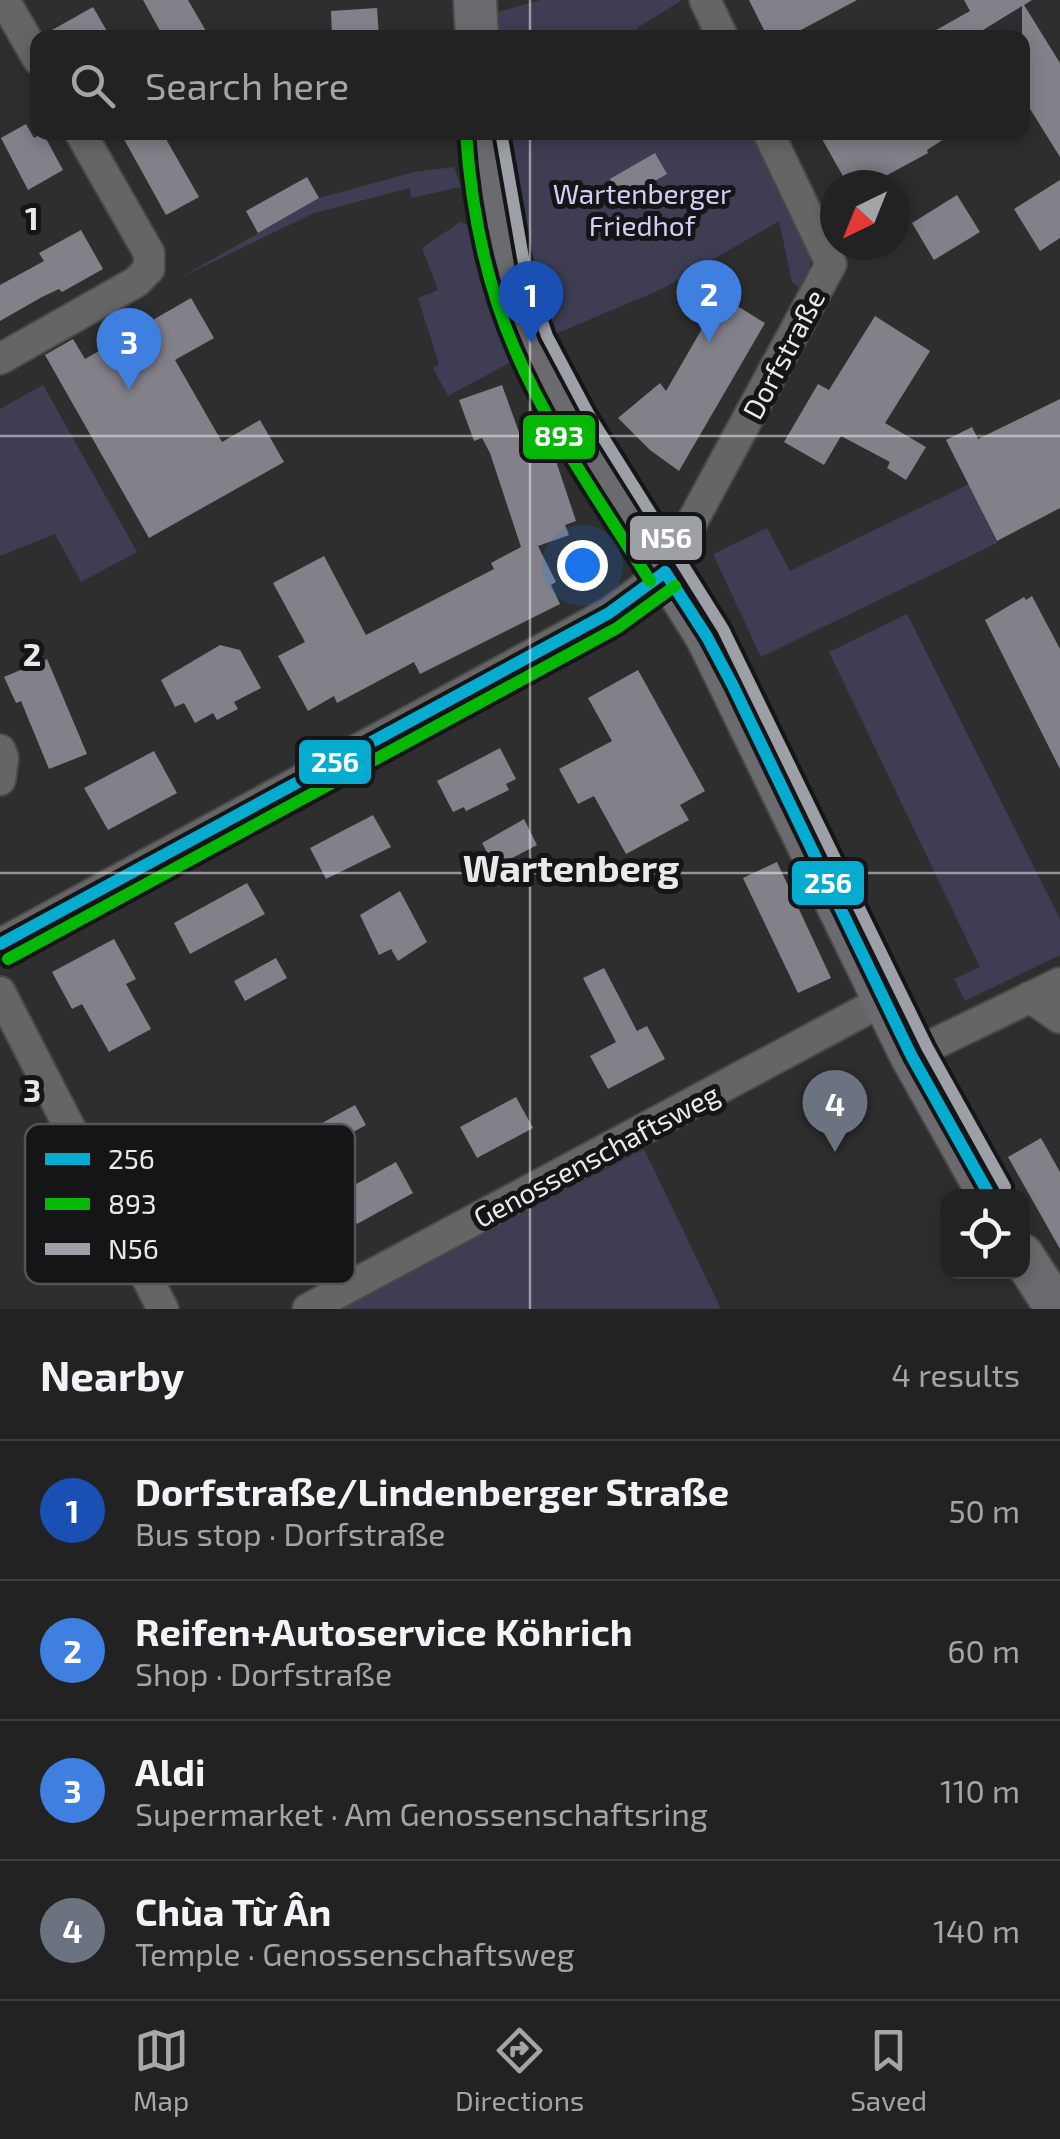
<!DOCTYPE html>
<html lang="en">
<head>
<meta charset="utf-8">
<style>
	:root { --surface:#222223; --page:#2a2a2b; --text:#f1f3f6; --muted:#a2a4a6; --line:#3f3f41; --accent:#a8a8a9 }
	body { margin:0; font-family:"Exo 2",sans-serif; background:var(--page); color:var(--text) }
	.controls { position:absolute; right:30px; bottom:30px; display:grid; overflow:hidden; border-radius:20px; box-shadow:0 5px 15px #0003 }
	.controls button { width:90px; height:90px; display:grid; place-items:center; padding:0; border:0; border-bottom:2px solid var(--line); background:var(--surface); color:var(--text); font:50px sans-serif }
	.compass { position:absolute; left:820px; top:170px; width:90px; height:90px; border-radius:50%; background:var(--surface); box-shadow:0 5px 15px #0003; rotate:223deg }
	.you { position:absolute; left:582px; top:565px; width:35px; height:35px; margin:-25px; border:8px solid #fff; border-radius:50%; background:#1a73e8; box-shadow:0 0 0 15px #1a73e833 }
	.badge { display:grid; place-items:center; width:65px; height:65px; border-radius:50%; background:var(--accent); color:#fff; font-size:32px; font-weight:700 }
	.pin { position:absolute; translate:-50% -82px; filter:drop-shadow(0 2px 5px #0008) }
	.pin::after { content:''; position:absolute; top:52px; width:35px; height:30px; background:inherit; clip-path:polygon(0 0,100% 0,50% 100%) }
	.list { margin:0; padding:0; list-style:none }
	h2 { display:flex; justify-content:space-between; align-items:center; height:130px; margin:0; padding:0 40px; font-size:42px }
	h2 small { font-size:32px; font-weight:400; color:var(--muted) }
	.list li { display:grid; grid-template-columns:65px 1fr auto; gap:30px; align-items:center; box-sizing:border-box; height:140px; padding:0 40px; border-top:2px solid var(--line) }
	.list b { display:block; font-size:38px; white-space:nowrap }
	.list p { margin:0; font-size:32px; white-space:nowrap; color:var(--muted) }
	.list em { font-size:32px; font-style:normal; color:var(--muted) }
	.icon { flex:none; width:55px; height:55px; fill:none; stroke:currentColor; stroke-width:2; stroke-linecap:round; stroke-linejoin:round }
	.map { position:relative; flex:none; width:1060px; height:1309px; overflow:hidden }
	.search { position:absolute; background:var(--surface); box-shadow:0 5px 15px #0003; left:30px; right:30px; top:30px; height:110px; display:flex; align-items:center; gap:25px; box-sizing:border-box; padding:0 35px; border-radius:20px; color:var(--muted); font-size:38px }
	.sheet { height:690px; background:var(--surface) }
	nav { display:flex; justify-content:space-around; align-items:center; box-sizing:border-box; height:140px; border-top:2px solid var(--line); background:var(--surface); font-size:28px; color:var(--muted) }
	nav a { display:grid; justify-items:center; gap:5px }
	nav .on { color:var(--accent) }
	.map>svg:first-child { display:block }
</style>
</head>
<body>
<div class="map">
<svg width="1060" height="1309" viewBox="0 0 1060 1309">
	<rect width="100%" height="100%" fill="#2e2e2f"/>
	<g fill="#3e3d53">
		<path d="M 540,0 L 682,0 L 637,28 L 641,37 L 489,37 L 488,15 Z"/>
		<path d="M 495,133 L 754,133 L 810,252 L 810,276 L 801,289 L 792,282 L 779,221 L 662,289 L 553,335 L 547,315 L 533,313 Z"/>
		<path d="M 454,167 L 461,187 L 411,198 L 410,188 L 314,213 L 180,278 L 319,198 L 414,172 Z"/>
		<path d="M 460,222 L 469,225 L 481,276 L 511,362 L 448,396 L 433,368 L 439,364 L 418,298 L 438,290 L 422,248 Z"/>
		<path d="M 43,385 L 137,552 L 81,582 L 55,534 L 0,556 L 0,409 Z"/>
		<path d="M 969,484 L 997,543 L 761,657 L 713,554 L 767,528 L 790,571 Z"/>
		<path d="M 907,614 L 1060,919 L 1060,955 L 965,1001 L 954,979 L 980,967 L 829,652 Z"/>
		<path d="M 644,1149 L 721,1309 L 342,1309 Z"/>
	</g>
	<g fill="#82818a">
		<path d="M 143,0 L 188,0 L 210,38 L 164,38 Z"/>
		<path d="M 749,0 L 857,0 L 786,38 L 768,38 Z"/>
		<path d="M 964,0 L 1032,0 L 1024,5 L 1060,63 L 1060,157 L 1022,96 L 1022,6 L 970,38 L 922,38 L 970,11 Z"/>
		<path d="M 93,7 L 111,38 L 47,38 L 45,34 Z"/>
		<path d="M 377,8 L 379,38 L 332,38 L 331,11 Z"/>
		<path d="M 26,124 L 34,138 L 43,133 L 63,170 L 28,190 L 1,138 Z"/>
		<path d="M 120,132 L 162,132 L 199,197 L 166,215 Z"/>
		<path d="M 818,132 L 955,132 L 927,150 L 928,153 L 869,185 L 848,185 Z"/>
		<path d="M 655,153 L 667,174 L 621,200 L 610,179 Z"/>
		<path d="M 307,177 L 319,198 L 258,233 L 246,211 Z"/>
		<path d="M 1060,180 L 1060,238 L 1040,251 L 1014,209 Z"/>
		<path d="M 957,195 L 980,232 L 934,260 L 912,223 Z"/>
		<path d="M 81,230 L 103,269 L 62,292 L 59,289 L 42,297 L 0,321 L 0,285 L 44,261 L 39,253 Z"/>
		<path d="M 721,296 L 765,323 L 679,471 L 650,450 L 618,418 L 660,383 L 666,391 Z"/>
		<path d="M 191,298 L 214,338 L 175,360 L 222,442 L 260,420 L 284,462 L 149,538 L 45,355 L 73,339 L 85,359 Z"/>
		<path d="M 875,316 L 930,351 L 885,423 L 926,447 L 906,480 L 887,468 L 890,462 L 841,436 L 824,465 L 784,442 L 818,384 L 829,390 Z"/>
		<path d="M 502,385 L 530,463 L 554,455 L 576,521 L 565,525 L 569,535 L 538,546 L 556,582 L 551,585 L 560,604 L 420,674 L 414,662 L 337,703 L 334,696 L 308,711 L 278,656 L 305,642 L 273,583 L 324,556 L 366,635 L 494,569 L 491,563 L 521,547 L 490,453 L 482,438 L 474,441 L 459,400 Z"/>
		<path d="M 1060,399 L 1060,508 L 997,541 L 946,440 L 972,427 L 978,439 Z"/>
		<path d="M 1032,596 L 1060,649 L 1060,769 L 985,620 L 1024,597 L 1026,600 Z"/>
		<path d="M 220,645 L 240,650 L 261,688 L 234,702 L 238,709 L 217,720 L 213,713 L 195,723 L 184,703 L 175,707 L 161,680 Z"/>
		<path d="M 47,659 L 87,754 L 49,769 L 21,701 L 16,703 L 4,677 Z"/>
		<path d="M 638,670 L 705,791 L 680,805 L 689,820 L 626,854 L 594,796 L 578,804 L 559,769 L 612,741 L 588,698 Z"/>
		<path d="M 500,748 L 516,779 L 506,784 L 509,790 L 466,811 L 464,807 L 453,812 L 437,781 Z"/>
		<path d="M 154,751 L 177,793 L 108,830 L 84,788 Z"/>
		<path d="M 373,815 L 391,847 L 326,879 L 310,848 Z"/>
		<path d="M 524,819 L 537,845 L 495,867 L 482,843 Z"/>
		<path d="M 777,862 L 831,978 L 798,993 L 743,878 Z"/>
		<path d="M 247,883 L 265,914 L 190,954 L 174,923 Z"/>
		<path d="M 400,891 L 427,942 L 398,961 L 391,949 L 379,955 L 360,915 Z"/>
		<path d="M 114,939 L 136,979 L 126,984 L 151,1029 L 109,1052 L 82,1004 L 72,1009 L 52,972 Z"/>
		<path d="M 276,958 L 287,978 L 245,1001 L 234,981 Z"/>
		<path d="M 604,968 L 637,1031 L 647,1026 L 665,1059 L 608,1089 L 590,1056 L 616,1042 L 583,978 Z"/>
		<path d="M 516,1097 L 533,1128 L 477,1158 L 460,1127 Z"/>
		<path d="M 355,1105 L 366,1125 L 324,1148 L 313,1128 Z"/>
		<path d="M 1041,1138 L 1060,1172 L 1060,1249 L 1008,1157 Z"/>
		<path d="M 396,1162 L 413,1193 L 357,1224 L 340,1193 Z"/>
	</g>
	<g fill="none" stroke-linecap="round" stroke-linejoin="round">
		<g stroke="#49494a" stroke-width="34">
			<g id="street">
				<path d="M 4,0 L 38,59"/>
				<path d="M 705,0 L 723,38"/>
				<path d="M 0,359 L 136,282 L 149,269 L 149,253 L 80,132"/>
				<path d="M 0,750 L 3,758 L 0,780"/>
				<path d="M 0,944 L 609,613 L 665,572 L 831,264 L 768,132"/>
				<path d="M 0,992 L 163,1309"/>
				<path d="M 1030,997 L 1060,1018"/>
				<path d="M 911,1055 L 1060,983"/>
				<path d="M 308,1309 L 884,1000"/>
			</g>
		</g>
		<g stroke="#49494a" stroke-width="46">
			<g id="secondary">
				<path d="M 475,0 L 477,38"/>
				<path d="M 483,132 L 509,279 L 531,343 L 574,424 L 707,637 L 911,1055 L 990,1196"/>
				<path d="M 1022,1255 L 1057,1309"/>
			</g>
		</g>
		<use href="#street" stroke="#656566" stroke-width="30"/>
		<use href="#secondary" stroke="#6b6a6e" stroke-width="42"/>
		<g stroke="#151517" stroke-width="20">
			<g id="bus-1">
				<path d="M 665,572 L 707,637 L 732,684 L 911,1055 L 990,1196"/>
				<path d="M 0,944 L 609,613 L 665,572"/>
			</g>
		</g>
		<g stroke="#151517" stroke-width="20">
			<g id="bus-2">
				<path d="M 466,133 C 471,207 485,281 515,350 C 550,432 603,506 650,581"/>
				<path d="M 8,959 L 617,628 L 675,586"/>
			</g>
		</g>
		<g stroke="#151517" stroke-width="20">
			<path id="bus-3" d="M 501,132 L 526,275 L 547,336 L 589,415 L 723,629 L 927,1047 L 1005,1187"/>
		</g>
		<use href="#bus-1" stroke="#06acd0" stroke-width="12"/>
		<use href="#bus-2" stroke="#06b806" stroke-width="12"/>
		<use href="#bus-3" stroke="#9da0a7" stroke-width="12"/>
	</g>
	<path fill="none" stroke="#e9e9eb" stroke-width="2.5" stroke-opacity="0.55" d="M 530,0 L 530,38M 530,132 L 530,1309M 0,436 L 1060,436M 0,873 L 1060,873"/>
	<g text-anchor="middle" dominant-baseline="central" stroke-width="10" stroke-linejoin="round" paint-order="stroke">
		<g font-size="28" fill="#d1cff6" stroke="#151517">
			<text x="642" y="193">Wartenberger<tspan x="642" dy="32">Friedhof</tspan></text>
		</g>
		<g font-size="28" fill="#e9e9eb" stroke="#151517">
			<text transform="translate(783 354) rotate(-62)">Dorfstraße</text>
			<text transform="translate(596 1155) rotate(-28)">Genossenschaftsweg</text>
		</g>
		<g font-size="38" font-weight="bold" fill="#e9e9eb" stroke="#151517">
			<text x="571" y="867">Wartenberg</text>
		</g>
	</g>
	<rect x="25" y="1124" width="330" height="160" rx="15" fill="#151517" stroke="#555557" stroke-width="2.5"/>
	<rect x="45" y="1153" width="45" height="12" fill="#06acd0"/>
	<rect x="45" y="1198" width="45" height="12" fill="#06b806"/>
	<rect x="45" y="1243" width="45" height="12" fill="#9da0a7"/>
	<g font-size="28" fill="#e9e9eb">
		<text x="108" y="1169">256</text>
		<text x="108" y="1214">893</text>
		<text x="108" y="1259">N56</text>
	</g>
	<g font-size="32" text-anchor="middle" font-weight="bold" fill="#e9e9eb" stroke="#151517" stroke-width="10" stroke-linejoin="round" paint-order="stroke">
		<text x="32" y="230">1</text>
		<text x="32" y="666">2</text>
		<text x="32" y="1102">3</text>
	</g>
	<g stroke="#151517" stroke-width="4">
		<rect x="521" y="413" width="76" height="48" rx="10" fill="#06b806"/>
		<rect x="628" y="514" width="76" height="48" rx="10" fill="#9da0a7"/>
		<rect x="297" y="738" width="76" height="48" rx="10" fill="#06acd0"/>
		<rect x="790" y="859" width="76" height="48" rx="10" fill="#06acd0"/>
	</g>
	<g font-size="28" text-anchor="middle" font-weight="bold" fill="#fff">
		<text x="559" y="446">893</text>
		<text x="666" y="548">N56</text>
		<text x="335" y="772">256</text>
		<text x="828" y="893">256</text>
	</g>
</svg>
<div class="controls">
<button><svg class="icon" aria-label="locate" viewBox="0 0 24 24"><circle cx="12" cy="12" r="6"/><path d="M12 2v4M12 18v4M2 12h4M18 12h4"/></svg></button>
</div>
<svg class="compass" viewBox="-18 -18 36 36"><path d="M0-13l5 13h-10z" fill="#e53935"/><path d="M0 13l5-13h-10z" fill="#a2a4a6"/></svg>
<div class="you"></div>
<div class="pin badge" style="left:531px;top:343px;background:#1a4fb4">1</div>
<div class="pin badge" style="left:709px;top:342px;background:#3f7fe0">2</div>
<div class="pin badge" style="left:129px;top:390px;background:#3f7fe0">3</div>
<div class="pin badge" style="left:835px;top:1152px;background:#6b7280">4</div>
<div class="search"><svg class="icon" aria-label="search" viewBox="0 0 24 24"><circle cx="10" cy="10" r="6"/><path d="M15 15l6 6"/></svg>Search here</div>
</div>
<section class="sheet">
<h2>Nearby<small>4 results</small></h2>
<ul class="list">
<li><span class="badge" style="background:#1a4fb4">1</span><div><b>Dorfstraße/Lindenberger Straße</b><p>Bus stop · Dorfstraße</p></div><em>50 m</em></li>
<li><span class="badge" style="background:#3f7fe0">2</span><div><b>Reifen+Autoservice Köhrich</b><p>Shop · Dorfstraße</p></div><em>60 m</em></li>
<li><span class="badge" style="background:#3f7fe0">3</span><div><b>Aldi</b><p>Supermarket · Am Genossenschaftsring</p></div><em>110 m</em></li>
<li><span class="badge" style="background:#6b7280">4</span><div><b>Chùa Từ Ân</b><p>Temple · Genossenschaftsweg</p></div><em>140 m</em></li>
</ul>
</section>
<nav>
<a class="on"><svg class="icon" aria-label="map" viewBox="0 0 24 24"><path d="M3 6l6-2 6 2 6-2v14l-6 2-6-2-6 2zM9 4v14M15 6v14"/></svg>Map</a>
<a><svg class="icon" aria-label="directions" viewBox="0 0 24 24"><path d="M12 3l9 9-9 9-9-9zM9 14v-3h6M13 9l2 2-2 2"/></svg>Directions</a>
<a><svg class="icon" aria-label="saved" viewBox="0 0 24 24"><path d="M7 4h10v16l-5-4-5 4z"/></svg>Saved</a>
</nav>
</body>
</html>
